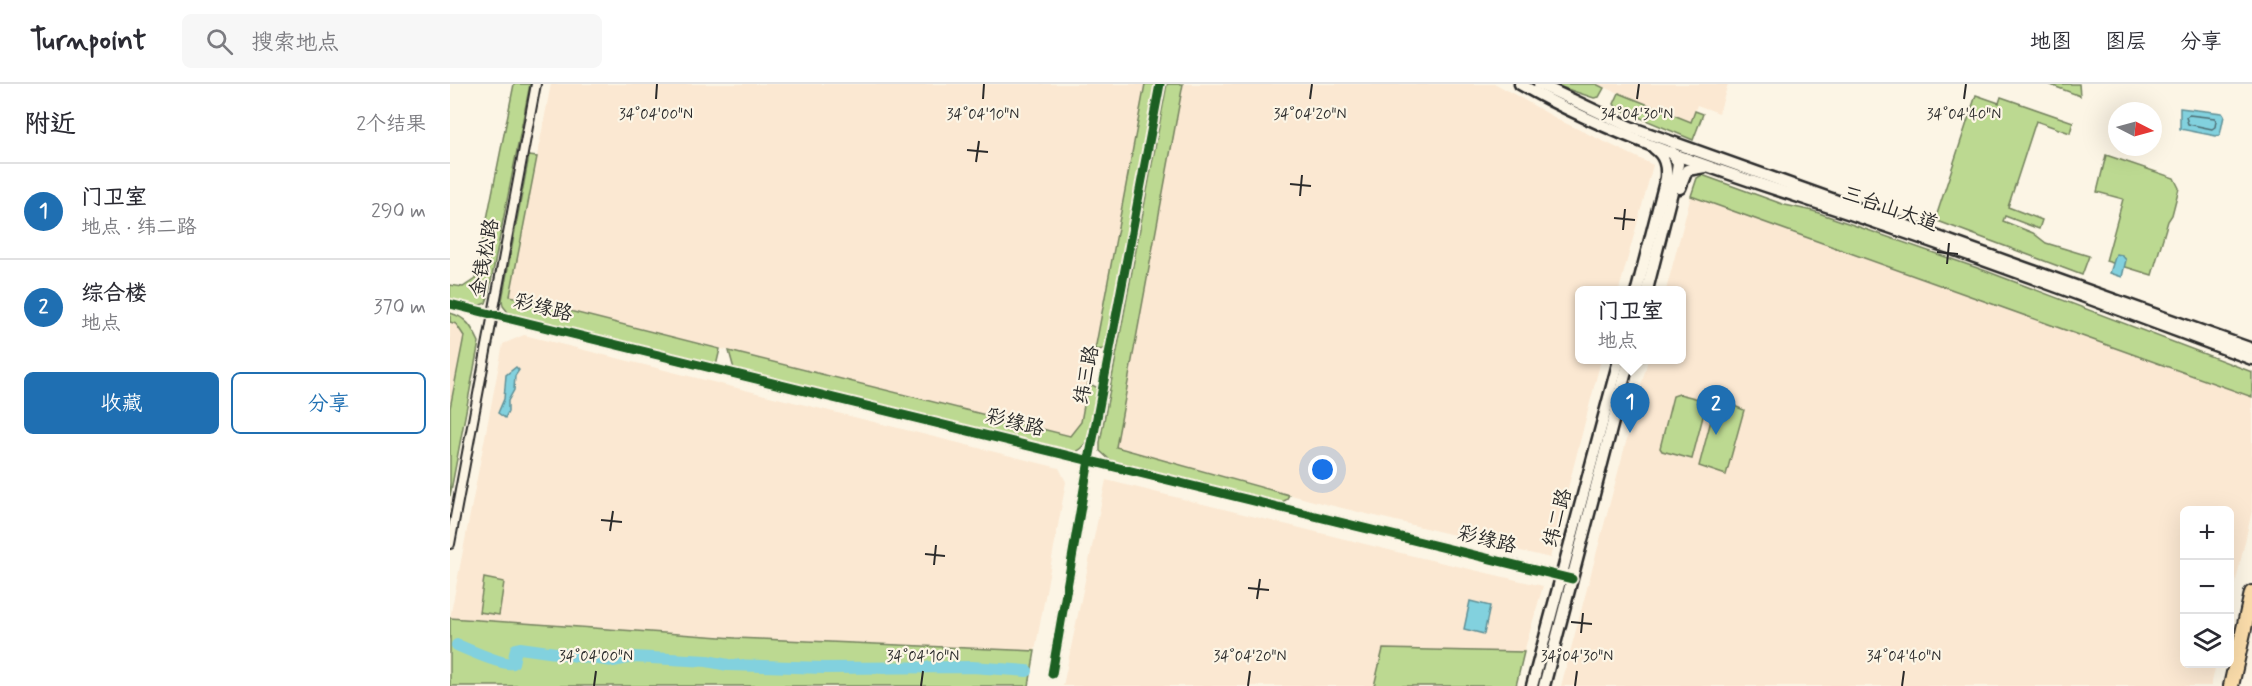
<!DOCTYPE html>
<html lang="zh">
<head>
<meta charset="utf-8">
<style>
	:root { --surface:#fff; --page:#f7f7f7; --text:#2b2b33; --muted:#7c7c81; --line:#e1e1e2; --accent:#1f6fb2 }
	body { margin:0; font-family:Mynerve,"LXGW WenKai TC",sans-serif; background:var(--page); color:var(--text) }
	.controls { position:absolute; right:18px; bottom:18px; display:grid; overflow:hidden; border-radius:9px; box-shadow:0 6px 24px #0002 }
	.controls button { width:54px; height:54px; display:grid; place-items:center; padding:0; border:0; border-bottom:2px solid var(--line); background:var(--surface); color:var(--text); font:30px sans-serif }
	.compass { position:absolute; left:1658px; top:18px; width:54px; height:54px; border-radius:50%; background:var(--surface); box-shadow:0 6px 24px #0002; rotate:96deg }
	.you { position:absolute; left:873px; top:386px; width:21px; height:21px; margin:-15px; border:4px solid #fff; border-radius:50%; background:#1a73e8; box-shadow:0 0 0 9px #1a73e833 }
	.badge { display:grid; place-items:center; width:39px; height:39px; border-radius:50%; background:var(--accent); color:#fff; font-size:20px; font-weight:700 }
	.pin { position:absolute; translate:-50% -50px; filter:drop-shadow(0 2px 3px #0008) }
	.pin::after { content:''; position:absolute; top:32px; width:21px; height:18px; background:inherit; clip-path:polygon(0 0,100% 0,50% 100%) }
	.popup { position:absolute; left:1125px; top:202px; width:111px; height:78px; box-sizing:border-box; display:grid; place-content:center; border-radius:9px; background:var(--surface); filter:drop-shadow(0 2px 4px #0005); font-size:20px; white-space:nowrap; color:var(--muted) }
	.popup b { font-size:22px; color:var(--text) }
	.popup::after { content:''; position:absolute; left:50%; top:100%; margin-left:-12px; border:12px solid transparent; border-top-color:var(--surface) }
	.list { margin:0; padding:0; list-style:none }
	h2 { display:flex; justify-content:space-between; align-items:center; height:78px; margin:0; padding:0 24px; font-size:26px }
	h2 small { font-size:20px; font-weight:400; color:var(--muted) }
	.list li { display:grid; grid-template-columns:39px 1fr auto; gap:18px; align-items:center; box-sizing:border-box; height:96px; padding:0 24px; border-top:2px solid var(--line) }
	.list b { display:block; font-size:22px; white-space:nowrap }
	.list p { margin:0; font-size:20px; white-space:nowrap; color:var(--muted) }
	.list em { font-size:20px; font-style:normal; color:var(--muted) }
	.actions { display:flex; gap:12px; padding:18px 24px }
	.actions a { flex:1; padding:14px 0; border:2px solid var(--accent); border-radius:9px; text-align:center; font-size:21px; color:var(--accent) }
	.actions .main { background:var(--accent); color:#fff }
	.icon { flex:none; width:33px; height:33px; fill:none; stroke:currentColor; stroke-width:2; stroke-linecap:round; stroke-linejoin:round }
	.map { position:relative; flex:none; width:1802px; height:602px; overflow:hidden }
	header { display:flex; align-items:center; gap:36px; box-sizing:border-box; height:84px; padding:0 30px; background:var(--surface); border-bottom:2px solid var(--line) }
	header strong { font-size:28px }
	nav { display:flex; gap:33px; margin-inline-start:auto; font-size:21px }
	.search { width:420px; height:54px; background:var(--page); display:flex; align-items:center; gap:15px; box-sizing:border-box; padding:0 21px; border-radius:9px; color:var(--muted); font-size:22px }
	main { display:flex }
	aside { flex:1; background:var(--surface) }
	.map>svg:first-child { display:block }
</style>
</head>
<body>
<header>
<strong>Turnpoint</strong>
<div class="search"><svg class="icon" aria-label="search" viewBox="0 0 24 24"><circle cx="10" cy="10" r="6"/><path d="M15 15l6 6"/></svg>搜索地点</div>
<nav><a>地图</a><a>图层</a><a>分享</a></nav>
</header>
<main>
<aside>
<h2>附近<small>2个结果</small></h2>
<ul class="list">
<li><span class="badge">1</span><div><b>门卫室</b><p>地点 · 纬二路</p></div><em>290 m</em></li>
<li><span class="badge">2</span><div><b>综合楼</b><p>地点</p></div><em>370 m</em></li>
</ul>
<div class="actions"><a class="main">收藏</a><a>分享</a></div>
</aside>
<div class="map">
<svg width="1802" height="602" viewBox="0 0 1802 602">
	<rect width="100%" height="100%" fill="#fcf5e5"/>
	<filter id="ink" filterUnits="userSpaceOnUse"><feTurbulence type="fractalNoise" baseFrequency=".0167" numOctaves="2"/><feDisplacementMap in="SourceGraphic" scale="12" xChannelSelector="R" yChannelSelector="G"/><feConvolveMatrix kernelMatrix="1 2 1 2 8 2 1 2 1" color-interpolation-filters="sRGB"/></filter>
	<g filter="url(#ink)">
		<g fill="#fbe8d2">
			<path d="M 101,0 L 695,0 L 631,338 L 620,352 L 60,212 Z"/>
			<path d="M 733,0 L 1046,0 L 1111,37 L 1203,81 L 1169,206 L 1129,206 L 1129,276 L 1151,276 L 1100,474 L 867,418 L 666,363 Z"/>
			<path d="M 1146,0 L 1278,0 L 1269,29 L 1247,21 L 1241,38 Z"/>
			<path d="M 1241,112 L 1802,313 L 1802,427 L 1780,523 L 1780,426 L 1734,426 L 1734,580 L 1766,580 L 1761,602 L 1111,602 L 1198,276 L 1231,276 L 1231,206 L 1216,206 Z"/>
			<path d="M 0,238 L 6,240 L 14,252 L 0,324 Z"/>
			<path d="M 74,251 L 609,384 L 616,398 L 585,567 L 285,554 L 0,534 L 53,260 Z"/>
			<path d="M 656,396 L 955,470 L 1093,502 L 1074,568 L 933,565 L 924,602 L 613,602 Z"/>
		</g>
		<g fill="#bcd991" stroke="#74825e" stroke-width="1.5">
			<path d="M 64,0 L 80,0 L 38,213 L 36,219 L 28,222 L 0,215 L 0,201 L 13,203 L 25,195 Z"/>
			<path d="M 695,0 L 705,0 L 655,265 L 645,266 Z"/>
			<path d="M 717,0 L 733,0 L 666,363 L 839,411 L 836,416 L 830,419 L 660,376 L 650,367 L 650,358 Z"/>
			<path d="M 1102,0 L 1146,0 L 1154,4 L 1149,13 L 1144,14 Z"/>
			<path d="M 1598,0 L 1629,0 L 1630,12 Z"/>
			<path d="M 1169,9 L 1241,38 L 1245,27 L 1253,30 L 1243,56 L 1167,24 L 1164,20 Z"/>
			<path d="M 1526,11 L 1549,19 L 1551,13 L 1623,38 L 1620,49 L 1586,37 L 1558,123 L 1592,136 L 1589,145 L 1555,132 L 1553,137 L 1583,149 L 1596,159 L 1639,172 L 1632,191 L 1485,136 Z"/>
			<path d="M 1656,71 L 1724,94 L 1729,104 L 1722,131 L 1718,137 L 1702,191 L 1656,177 L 1673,115 L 1647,108 Z"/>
			<path d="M 79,72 L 87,73 L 60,212 L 270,265 L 266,282 L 61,232 L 53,222 L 52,216 Z"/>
			<path d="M 1252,91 L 1335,121 L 1363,127 L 1536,187 L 1802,288 L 1802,313 L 1241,112 L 1247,94 Z"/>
			<path d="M 0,229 C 16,233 22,243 29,258 L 0,412 L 0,324 L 14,252 L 6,240 L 0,238 Z"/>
			<path d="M 279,267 L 620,352 L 631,338 L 638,299 L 648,304 C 645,322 644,365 624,368 L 284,285 Z"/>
			<path d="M 1229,310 L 1257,317 L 1242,375 L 1212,367 L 1210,364 L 1223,312 Z"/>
			<path d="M 1269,316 L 1294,326 L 1276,391 L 1249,382 L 1266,317 Z"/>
			<path d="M 34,494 L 54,498 L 49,531 L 29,528 Z"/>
			<path d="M 0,534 L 285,554 L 585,567 L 579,602 L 0,602 Z"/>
			<path d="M 933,565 L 1074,568 L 1066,602 L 924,602 Z"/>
		</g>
		<g fill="#82d1de" stroke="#5f8f96" stroke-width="1.5">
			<path d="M 1730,24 L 1772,29 L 1774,32 L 1770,51 L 1766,52 L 1730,45 Z"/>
			<path d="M 1666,170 L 1672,171 L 1676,176 L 1672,193 L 1660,189 Z"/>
			<path d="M 66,283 L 69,286 L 65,292 L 64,306 L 58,317 L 58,328 L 55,334 L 48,329 L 54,315 L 56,291 Z"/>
			<path d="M 1020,517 L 1040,522 L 1034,550 L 1014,545 Z"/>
		</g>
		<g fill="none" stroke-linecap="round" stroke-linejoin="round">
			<path stroke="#4e6d73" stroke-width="1.5" d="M 1739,31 L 1765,34 L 1766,37 L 1765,43 L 1762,45 L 1738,40 L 1736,33 Z"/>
			<path stroke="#82d1de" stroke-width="12" d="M 7,561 C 19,566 54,582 63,579 L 66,565 L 70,564 L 163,577 L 183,573 L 257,577 L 278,581 L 374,584 L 522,583 L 577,587"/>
			<g stroke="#2b2b2b" stroke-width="12">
				<g id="street">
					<path d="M 0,220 L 1114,493"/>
					<path d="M 0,460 L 86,0"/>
					<path d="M 602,590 L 639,376 L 710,0"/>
				</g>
			</g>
			<g stroke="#2b2b2b" stroke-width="15">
				<g id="secondary">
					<path d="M 1070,0 C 1182,64 1308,98 1430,140 C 1555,182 1678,229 1802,275"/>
					<path d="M 1089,0 L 1180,43 L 1802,265"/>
					<path d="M 1230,104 L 1237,86 L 1255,83"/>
					<path d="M 1187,206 L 1216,94 C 1217,82 1215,72 1204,64"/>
					<path d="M 1197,206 L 1226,92 L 1228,80 L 1222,68"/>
					<path d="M 1082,602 L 1169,276"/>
					<path d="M 1094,602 L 1179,276"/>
				</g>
			</g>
			<g stroke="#2b2b2b" stroke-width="18">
				<path id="highway" d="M 1781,602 L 1802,509"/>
			</g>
			<use href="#street" stroke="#fcf5e5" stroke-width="8"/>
			<use href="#secondary" stroke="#fcf5e5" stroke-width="10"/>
			<use href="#highway" stroke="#fbddab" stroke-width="14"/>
			<g stroke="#fcf5e5" stroke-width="13">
				<g id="cycleway">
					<path d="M 0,220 L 1122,495"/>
					<path d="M 602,590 L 639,376 L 710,0"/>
				</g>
			</g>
			<use href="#cycleway" stroke="#1b5e20" stroke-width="9"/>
		</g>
	</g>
	<path fill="none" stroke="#2b2b2b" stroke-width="2" d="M 206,15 L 207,0M 533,15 L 534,0M 860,15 L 862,0M 1187,15 L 1189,0M 1514,15 L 1516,0M 517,66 L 538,68M 526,78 L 529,57M 840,100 L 861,102M 850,112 L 852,91M 1164,134 L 1185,136M 1173,146 L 1175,125M 1487,168 L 1508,170M 1497,180 L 1499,159M 151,436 L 172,438M 160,447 L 163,427M 475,470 L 495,472M 484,481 L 486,461M 798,504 L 819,506M 807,515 L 810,495M 1121,538 L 1142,540M 1131,549 L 1133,529M 144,602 L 146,587M 471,602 L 473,587M 798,602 L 800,587M 1125,602 L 1127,587M 1452,602 L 1454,587"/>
	<g text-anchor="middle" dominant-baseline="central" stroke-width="4.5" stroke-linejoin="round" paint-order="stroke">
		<g font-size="20" fill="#2b2b2b" stroke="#fcf5e5">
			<text transform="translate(1440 125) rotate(19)">三台山大道</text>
			<text transform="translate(35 174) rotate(-79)">金钱松路</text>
			<text transform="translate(93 224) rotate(14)">彩缘路</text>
			<text transform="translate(637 291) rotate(-79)">纬三路</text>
			<text transform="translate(565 339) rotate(14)">彩缘路</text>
			<text transform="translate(1108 434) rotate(-75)">纬二路</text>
			<text transform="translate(1037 456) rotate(14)">彩缘路</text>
		</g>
	</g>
	<g font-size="15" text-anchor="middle" fill="#2b2b2b" stroke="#fcf5e5" stroke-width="4.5" stroke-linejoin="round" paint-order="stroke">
		<text x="206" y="35">34°04'00"N</text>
		<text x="533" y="35">34°04'10"N</text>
		<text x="860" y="35">34°04'20"N</text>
		<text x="1187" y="35">34°04'30"N</text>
		<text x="1514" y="35">34°04'40"N</text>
		<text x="146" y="577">34°04'00"N</text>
		<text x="473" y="577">34°04'10"N</text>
		<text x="800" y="577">34°04'20"N</text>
		<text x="1127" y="577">34°04'30"N</text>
		<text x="1454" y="577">34°04'40"N</text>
	</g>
</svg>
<div class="controls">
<button>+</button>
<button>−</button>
<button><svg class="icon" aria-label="layers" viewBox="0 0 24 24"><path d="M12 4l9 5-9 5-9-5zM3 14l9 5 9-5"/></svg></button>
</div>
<svg class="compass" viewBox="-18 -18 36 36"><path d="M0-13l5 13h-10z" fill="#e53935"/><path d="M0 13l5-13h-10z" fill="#7c7c81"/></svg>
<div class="you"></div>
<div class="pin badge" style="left:1180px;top:349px">1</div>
<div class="popup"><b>门卫室</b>地点</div>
<div class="pin badge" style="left:1266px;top:351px">2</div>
</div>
</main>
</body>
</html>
